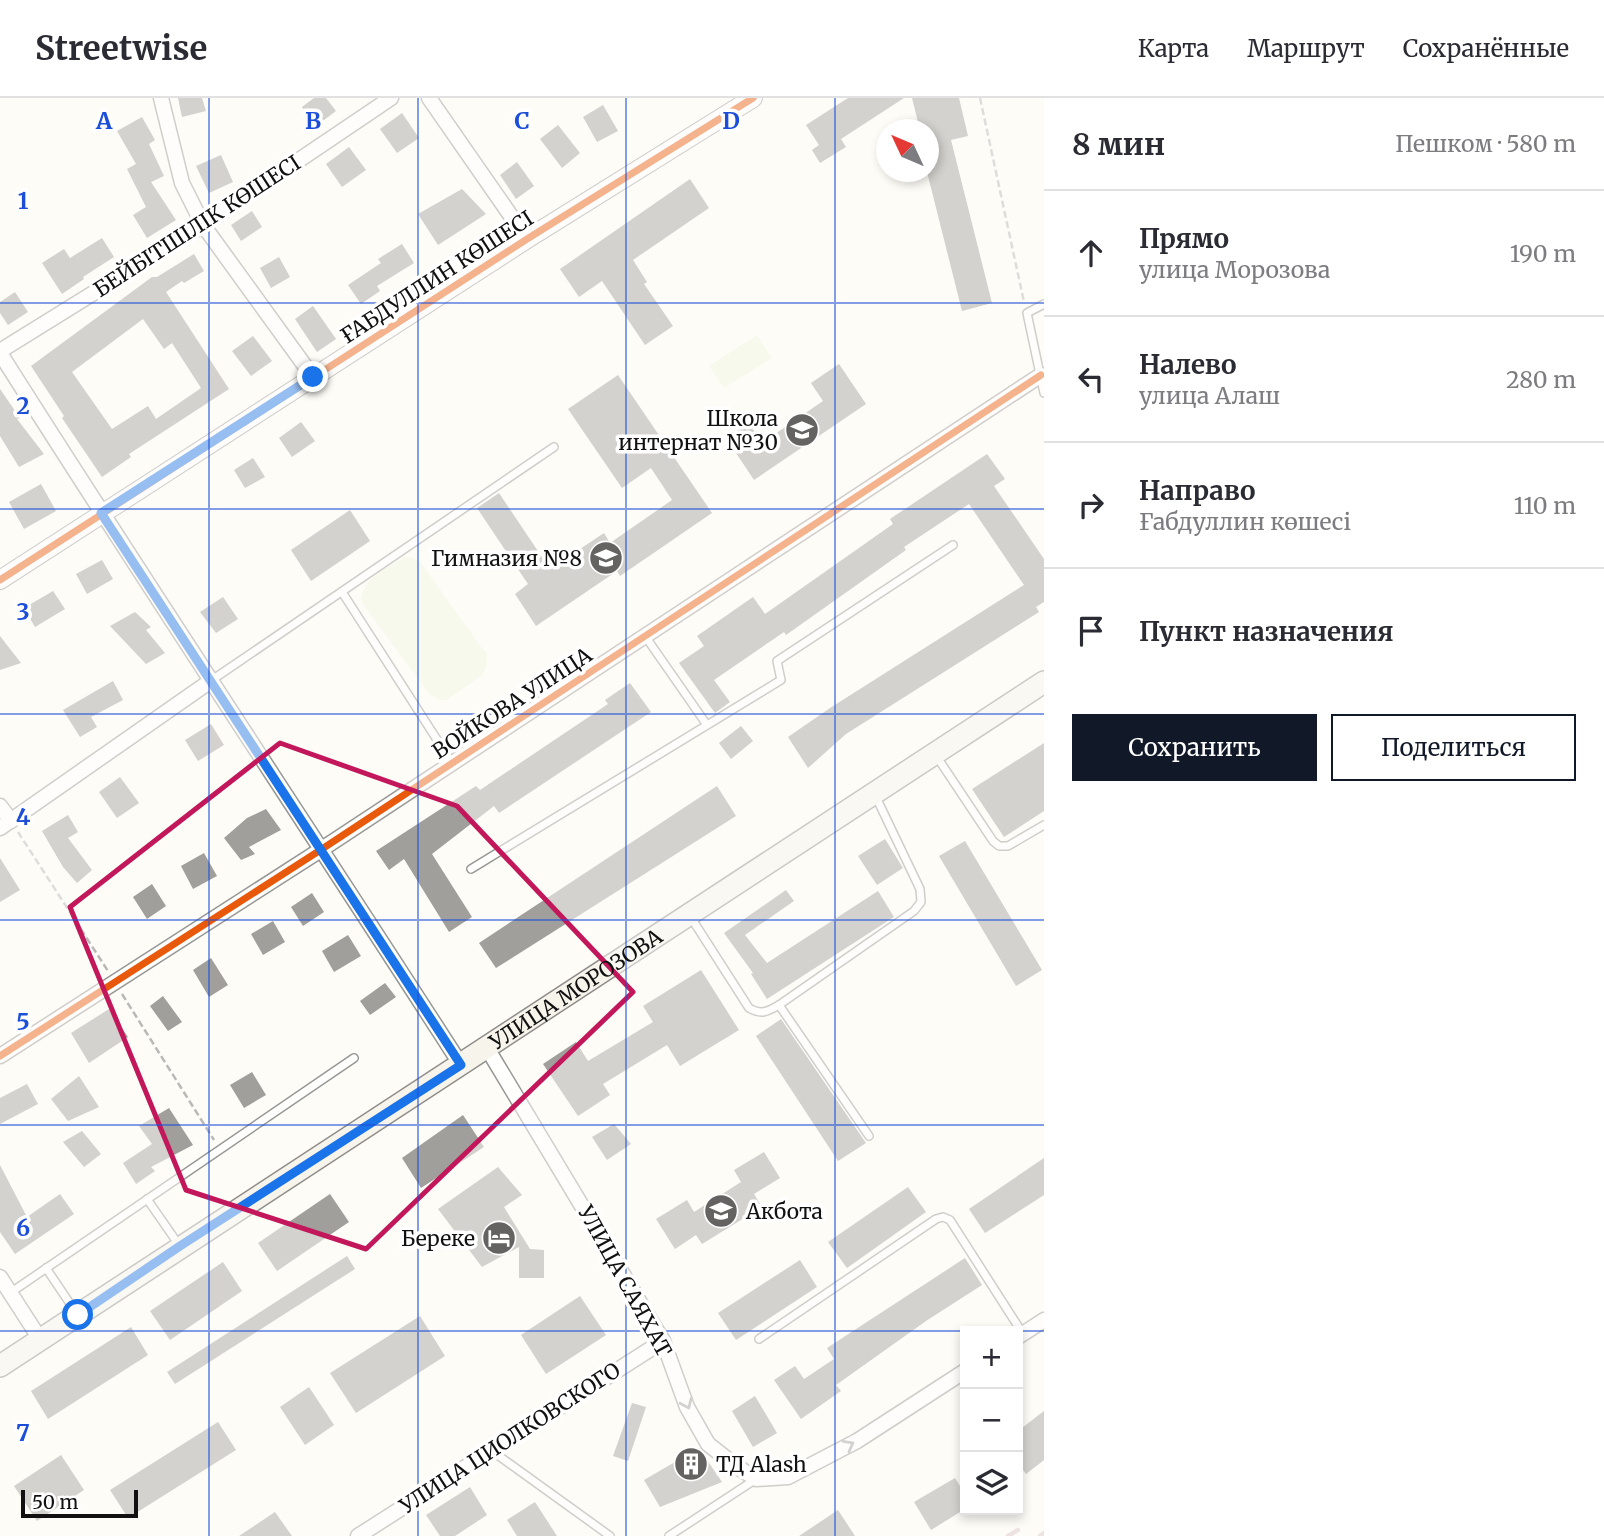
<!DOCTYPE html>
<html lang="ru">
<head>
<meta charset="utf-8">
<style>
	:root { --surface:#fff; --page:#f2f2f3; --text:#2b2b33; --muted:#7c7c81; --line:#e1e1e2; --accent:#111827 }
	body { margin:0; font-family:Merriweather,serif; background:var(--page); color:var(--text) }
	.controls { position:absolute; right:21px; bottom:21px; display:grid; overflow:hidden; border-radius:0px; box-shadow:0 4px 10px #0003 }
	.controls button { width:63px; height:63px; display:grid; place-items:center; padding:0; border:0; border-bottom:2px solid var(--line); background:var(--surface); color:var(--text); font:35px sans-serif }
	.compass { position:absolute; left:876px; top:21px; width:63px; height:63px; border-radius:50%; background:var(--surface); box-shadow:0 4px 10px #0003; rotate:314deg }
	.scale { position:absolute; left:21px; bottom:18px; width:117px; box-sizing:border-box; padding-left:7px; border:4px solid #111; border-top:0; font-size:19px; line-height:24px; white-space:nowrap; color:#111; -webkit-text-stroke:5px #fff; paint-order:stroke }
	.stop { position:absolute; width:21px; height:21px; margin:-16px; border:5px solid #1a73e8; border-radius:50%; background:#fff }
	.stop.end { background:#1a73e8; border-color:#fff; box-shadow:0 2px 7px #0008 }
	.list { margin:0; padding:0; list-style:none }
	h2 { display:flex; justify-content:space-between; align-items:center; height:91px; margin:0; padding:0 28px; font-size:30px }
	h2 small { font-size:23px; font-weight:400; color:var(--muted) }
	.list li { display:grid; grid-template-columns:46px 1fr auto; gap:21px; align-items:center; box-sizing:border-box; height:126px; padding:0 28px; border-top:2px solid var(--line) }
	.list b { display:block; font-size:26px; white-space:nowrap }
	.list p { margin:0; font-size:23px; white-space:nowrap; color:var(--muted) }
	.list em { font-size:23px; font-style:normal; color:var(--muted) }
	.actions { display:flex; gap:14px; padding:21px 28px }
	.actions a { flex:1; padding:16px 0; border:2px solid var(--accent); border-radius:0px; text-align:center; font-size:24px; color:var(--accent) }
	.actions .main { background:var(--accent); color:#fff }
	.icon { flex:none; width:38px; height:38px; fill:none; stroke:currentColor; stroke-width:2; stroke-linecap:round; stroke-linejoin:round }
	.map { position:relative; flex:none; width:1044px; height:1438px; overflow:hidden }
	header { display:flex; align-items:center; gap:42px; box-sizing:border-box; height:98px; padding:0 35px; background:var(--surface); border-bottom:2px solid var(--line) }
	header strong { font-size:33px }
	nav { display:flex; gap:38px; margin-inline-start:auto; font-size:24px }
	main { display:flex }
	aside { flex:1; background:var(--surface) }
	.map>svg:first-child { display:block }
</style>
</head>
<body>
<header>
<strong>Streetwise</strong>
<nav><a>Карта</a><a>Маршрут</a><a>Сохранённые</a></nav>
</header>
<main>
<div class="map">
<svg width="1044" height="1438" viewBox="0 0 1044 1438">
	<rect width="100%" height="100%" fill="#fdfcf7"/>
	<g fill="#f0f6e1">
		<path d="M 757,237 L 772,260 L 724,290 L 709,268 Z"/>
		<path d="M 404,459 L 412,459 L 420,464 L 487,557 L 487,567 L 482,577 L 447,602 L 440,602 L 430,597 L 362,505 C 359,481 387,471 404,459 Z"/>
	</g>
	<g fill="#a19f9c" fill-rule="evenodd">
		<path d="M 178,0 L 202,0 L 206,13 L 182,19 Z"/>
		<path d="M 314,0 L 326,0 L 336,13 L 316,28 L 302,9 Z"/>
		<path d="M 848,0 L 904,0 L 841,41 L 846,49 L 820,65 L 812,52 L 819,47 L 806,27 Z"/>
		<path d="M 912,0 L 959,0 L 968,38 L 951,42 L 992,205 L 962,213 L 928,78 L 928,32 L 920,32 Z"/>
		<path d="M 603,7 L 618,33 L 597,44 L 583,19 Z"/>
		<path d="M 402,15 L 419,40 L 397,55 L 380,31 Z"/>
		<path d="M 142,19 L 155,42 L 149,46 L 164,78 L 151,84 L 176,122 L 147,140 L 133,117 L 146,109 L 127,71 L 136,66 L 117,33 Z"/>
		<path d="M 558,27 L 580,55 L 562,70 L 540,41 Z"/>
		<path d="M 349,49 L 366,72 L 342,89 L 326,66 Z"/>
		<path d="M 221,57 L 233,84 L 209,95 L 196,68 Z"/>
		<path d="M 517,64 L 534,88 L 516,101 L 500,77 Z"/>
		<path d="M 690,81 L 709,110 L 633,162 L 647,184 L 644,186 L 673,228 L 645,247 L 602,183 L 579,199 L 560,171 Z"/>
		<path d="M 462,91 L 486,116 L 438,147 L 418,116 Z"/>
		<path d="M 252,113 L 262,129 L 241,143 L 231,127 Z"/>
		<path d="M 102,140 L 114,159 L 83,179 L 84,181 L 62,196 L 42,165 L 64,151 L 70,160 Z"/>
		<path d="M 402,146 L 414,165 L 377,188 L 380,193 L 361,206 L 348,187 L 381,165 L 378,161 Z"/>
		<path d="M 194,156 L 204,173 L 184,185 L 182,183 L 166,194 L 229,291 L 129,356 L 131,359 L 102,379 L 62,320 L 64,318 L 31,268 L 152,179 L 157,179 ZM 143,221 L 164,251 L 172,245 L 201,290 L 156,321 L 148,308 L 112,331 L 72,274 Z"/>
		<path d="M 279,159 L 290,179 L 271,190 L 260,170 Z"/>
		<path d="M 15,194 L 28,214 L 8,227 L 0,215 L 0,204 Z"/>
		<path d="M 313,208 L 336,241 L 317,254 L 295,221 Z"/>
		<path d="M 253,238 L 272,263 L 251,278 L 232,253 Z"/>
		<path d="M 839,266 L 866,306 L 754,382 L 726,340 L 749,325 L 762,345 L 823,303 L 811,285 Z"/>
		<path d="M 618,277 L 712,415 L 620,478 L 617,473 L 536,528 L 515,496 L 528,486 L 477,410 L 499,395 L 550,471 L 604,435 L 610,445 L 672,402 L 651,370 L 622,390 L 568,311 Z"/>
		<path d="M 0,291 L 20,320 L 17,321 L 44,356 L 19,369 L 0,338 Z"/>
		<path d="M 301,324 L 315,343 L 292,359 L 279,340 Z"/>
		<path d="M 987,356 L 1005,381 L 994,388 L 1044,461 L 1044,504 L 1036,509 L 1039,514 L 846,636 L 808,670 L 788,639 L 830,610 L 1024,487 L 969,406 L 904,449 L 906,452 L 786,537 L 784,534 L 714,582 L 730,604 L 715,615 L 679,565 L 704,548 L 697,538 L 753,499 L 765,516 L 893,426 L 890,421 Z"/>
		<path d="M 253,360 L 265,379 L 245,390 L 234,372 Z"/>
		<path d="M 41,386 L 56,413 L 24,431 L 9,404 Z"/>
		<path d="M 350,412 L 370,443 L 311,483 L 291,452 Z"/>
		<path d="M 102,462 L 113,481 L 87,496 L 76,476 Z"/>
		<path d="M 53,493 L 65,511 L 35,529 L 24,510 Z"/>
		<path d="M 223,499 L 238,521 L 216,535 L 200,514 Z"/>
		<path d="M 135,514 L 151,529 L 146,532 L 165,555 L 146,566 L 110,528 Z"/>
		<path d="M 0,538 L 21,565 L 0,572 Z"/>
		<path d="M 113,583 L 123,602 L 91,619 L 97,629 L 80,639 L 63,612 Z"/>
		<path d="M 630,585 L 651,614 L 499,715 L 494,708 L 432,756 L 472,819 L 449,834 L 404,761 L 389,772 L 376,753 L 476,688 L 480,692 L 608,606 L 605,602 Z"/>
		<path d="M 211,626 L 224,647 L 198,663 L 185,642 Z"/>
		<path d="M 741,628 L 753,643 L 731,661 L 719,645 Z"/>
		<path d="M 1044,645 L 1044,713 L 1004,739 L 972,691 Z"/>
		<path d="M 120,679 L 139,705 L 117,720 L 99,694 Z"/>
		<path d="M 717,688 L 736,718 L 496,870 L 479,845 Z"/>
		<path d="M 266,711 L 281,732 L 249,749 L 255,756 L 241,762 L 224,740 L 247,720 Z"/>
		<path d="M 68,717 L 78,734 L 68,740 L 92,772 L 77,785 L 63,769 L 42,733 Z"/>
		<path d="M 885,741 L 903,770 L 877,787 L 858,758 Z"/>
		<path d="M 965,743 L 1042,872 L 1016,888 L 939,758 Z"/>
		<path d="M 204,755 L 217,778 L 193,791 L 181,768 Z"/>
		<path d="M 0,760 L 20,792 L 0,804 Z"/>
		<path d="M 152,786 L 166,808 L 147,821 L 133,799 Z"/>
		<path d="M 786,792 L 794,803 L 745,837 L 767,865 L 878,793 L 894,819 L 767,901 L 751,876 L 753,875 L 724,835 Z"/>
		<path d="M 312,795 L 324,814 L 303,828 L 291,809 Z"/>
		<path d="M 273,823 L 285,844 L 263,857 L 251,836 Z"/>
		<path d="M 348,837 L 361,858 L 334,874 L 322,853 Z"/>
		<path d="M 211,860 L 228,887 L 209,899 L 193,872 Z"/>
		<path d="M 701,872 L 739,932 L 680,968 L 667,947 L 603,986 L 610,997 L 578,1018 L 543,966 L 576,944 L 588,963 L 653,924 L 643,908 Z"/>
		<path d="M 385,885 L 396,899 L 370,917 L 360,903 Z"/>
		<path d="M 163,898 L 182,924 L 168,933 L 150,908 Z"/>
		<path d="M 109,911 L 128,939 L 89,965 L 71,935 Z"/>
		<path d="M 781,921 L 866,1045 L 838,1063 L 756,938 Z"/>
		<path d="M 252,974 L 266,997 L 244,1010 L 230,987 Z"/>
		<path d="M 79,978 L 99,1009 L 68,1023 L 51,1001 Z"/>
		<path d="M 27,986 L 38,1006 L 0,1026 L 0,1000 Z"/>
		<path d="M 169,1010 L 193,1047 L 151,1069 L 155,1073 L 136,1086 L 123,1065 L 152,1046 L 139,1028 Z"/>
		<path d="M 463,1017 L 484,1049 L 421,1090 L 402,1060 Z"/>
		<path d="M 614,1026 L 631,1046 L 607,1062 L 592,1039 Z"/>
		<path d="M 82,1033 L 101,1056 L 84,1069 L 63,1044 Z"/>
		<path d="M 764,1054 L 780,1080 L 754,1096 L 762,1109 L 702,1146 L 696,1137 L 675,1151 L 656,1121 L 687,1102 L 694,1114 L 741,1084 L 734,1072 Z"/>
		<path d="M 1044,1060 L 1044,1097 L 985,1135 L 969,1111 Z"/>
		<path d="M 0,1067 L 27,1119 L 60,1096 L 74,1116 L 15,1156 L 0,1134 Z"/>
		<path d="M 498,1069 L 522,1097 L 504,1109 L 530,1151 L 544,1152 L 544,1180 L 519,1180 L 519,1149 L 482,1169 L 438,1111 Z"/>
		<path d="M 908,1089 L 926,1114 L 847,1170 L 828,1144 Z"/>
		<path d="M 330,1096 L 349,1124 L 277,1173 L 258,1145 Z"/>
		<path d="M 347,1158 L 355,1171 L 175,1286 L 167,1274 Z"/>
		<path d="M 965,1160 L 982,1187 L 926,1223 L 836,1287 L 841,1293 L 801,1321 L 774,1282 L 795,1268 L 804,1281 L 834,1261 L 827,1250 Z"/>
		<path d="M 800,1162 L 817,1189 L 736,1242 L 718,1215 Z"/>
		<path d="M 223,1164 L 242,1193 L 170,1242 L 150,1213 Z"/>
		<path d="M 580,1198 L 606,1237 L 546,1276 L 521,1237 Z"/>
		<path d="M 420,1218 L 445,1258 L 356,1315 L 330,1275 Z"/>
		<path d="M 131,1229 L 148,1257 L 48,1321 L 31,1293 Z"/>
		<path d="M 309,1289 L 334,1327 L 305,1347 L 280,1309 Z"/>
		<path d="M 755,1298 L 777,1335 L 753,1349 L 732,1313 Z"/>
		<path d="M 632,1305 L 646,1309 L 628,1363 L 613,1358 Z"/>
		<path d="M 1044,1313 L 1044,1362 L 1026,1376 L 1018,1365 L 1018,1333 Z"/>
		<path d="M 218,1324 L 236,1352 L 128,1420 L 110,1392 Z"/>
		<path d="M 699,1350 L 722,1384 L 660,1409 L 644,1382 Z"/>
		<path d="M 61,1357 L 84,1392 L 37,1423 L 14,1388 Z"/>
		<path d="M 955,1380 L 965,1396 L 965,1411 L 931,1432 L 914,1404 Z"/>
		<path d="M 470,1389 L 487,1417 L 455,1438 L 440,1438 L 426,1417 Z"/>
		<path d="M 535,1404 L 557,1438 L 517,1438 L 507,1422 Z"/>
		<path d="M 838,1412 L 855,1438 L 799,1438 Z"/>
		<path d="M 275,1414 L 292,1438 L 239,1438 Z"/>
	</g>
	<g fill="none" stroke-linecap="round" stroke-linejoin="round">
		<g stroke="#979795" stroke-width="10">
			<g id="service">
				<path d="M 1044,206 L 1027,215 L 1044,295"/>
				<path d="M 342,494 L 452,665"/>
				<path d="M 645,538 L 707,627"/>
				<path d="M 212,582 L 554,349"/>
				<path d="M 935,656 L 993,743 L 999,748 L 1008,748 L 1044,727"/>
				<path d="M 471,771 L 781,582 L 777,563 L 953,447"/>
				<path d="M 690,818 L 749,910 C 761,917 767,914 779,907 L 914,813 L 921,804 L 920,791 L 875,697"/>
				<path d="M 779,907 L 869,1038"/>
				<path d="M 147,1101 L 179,1147"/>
				<path d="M 46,1170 L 77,1216"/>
				<path d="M 10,1195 L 354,960"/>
				<path d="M 759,1241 L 936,1121 L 943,1119 L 950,1122 L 1023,1236"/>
				<path d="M 492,1353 L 610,1438"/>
				<path d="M 669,1438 L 756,1381"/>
			</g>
		</g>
		<g stroke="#979795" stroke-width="17">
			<g id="minor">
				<path d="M 161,0 L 182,85 L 203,127 L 313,279"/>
				<path d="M 429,0 L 527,141"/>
				<path d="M 0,253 L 203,127 L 391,0"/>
				<path d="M 0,255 C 151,494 308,729 461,967"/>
				<path d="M 0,708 L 11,723"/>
				<path d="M 0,730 L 212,582"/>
				<path d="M 487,950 L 663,1243 L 687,1309 L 708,1346 L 736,1368 L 756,1381 L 788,1379 L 857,1343 L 965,1273"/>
				<path d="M 0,958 L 322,751 L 1041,277"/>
				<path d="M 0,1179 L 40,1241"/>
				<path d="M 1018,1239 L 1044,1222"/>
				<path d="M 358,1438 L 663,1243"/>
			</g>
		</g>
		<g stroke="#979795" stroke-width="20">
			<path id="tertiary" d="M 0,482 L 527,141 L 753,0"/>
		</g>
		<g stroke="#8e8d8b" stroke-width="24">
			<g id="secondary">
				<path id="s1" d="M 0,1268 L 1044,584"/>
			</g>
		</g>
		<g stroke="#b9b9b8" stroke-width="2.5" stroke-dasharray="7 3.5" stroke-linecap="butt">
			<path d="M 980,0 L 1024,204"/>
			<path d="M 18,734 L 108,873"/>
			<path d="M 122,896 L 214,1042"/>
		</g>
		<use href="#service" stroke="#fffffe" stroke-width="7"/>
		<use href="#minor" stroke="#fffffe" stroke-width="14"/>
		<use href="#tertiary" stroke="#fffffe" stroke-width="18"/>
		<use href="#secondary" stroke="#f6f4eb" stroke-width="21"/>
		<g stroke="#d9c6c7" stroke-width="4.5">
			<path d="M 1008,1438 L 1018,1432"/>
			<path d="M 1040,1438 L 1044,1435"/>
		</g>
		<g stroke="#fff" stroke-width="11">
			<g id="cycleway">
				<path d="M 0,482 L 527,141 L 753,0"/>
				<path d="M 0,958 L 322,751 L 1041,277"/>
			</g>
		</g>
		<use href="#cycleway" stroke="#e8590c" stroke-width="7"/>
	</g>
	<defs><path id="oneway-chevron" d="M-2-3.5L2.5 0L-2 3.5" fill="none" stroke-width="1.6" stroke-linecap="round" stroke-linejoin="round" transform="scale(1.75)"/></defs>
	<g stroke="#a0a09f">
		<use href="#oneway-chevron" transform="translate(687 1306) rotate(66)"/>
		<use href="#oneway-chevron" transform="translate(849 1347) rotate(-29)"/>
	</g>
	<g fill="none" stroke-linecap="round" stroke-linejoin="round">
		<path stroke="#1a73e8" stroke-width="9" d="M 78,1217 L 180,1148 L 461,967 L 101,415 L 313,279"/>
	</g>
	<path d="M0 0H1044V1438H0ZM 280,645 L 457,708 L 633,894 L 366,1151 L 186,1092 L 70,809 Z" fill="#fdfcf7" fill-opacity=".55" fill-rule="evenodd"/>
	<path fill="none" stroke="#c2185b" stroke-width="5" stroke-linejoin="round" d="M 280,645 L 457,708 L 633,894 L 366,1151 L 186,1092 L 70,809 Z"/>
	<path fill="none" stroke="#1d4ed8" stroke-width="2" stroke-opacity="0.55" d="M 209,0 L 209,1438M 418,0 L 418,1438M 626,0 L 626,1438M 835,0 L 835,1438M 0,205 L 1044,205M 0,411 L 1044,411M 0,616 L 1044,616M 0,822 L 1044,822M 0,1027 L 1044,1027M 0,1233 L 1044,1233"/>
	<defs>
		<g id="school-disc" transform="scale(1.75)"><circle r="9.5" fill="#646362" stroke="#fff"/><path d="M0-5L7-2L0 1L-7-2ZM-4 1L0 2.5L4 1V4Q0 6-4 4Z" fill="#fff"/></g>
		<g id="hotel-disc" transform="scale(1.75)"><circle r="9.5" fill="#646362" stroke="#fff"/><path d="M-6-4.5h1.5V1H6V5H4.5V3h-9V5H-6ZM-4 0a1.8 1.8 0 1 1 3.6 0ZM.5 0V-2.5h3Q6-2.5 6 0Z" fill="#fff"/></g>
		<g id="building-disc" transform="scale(1.75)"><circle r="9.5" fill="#646362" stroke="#fff"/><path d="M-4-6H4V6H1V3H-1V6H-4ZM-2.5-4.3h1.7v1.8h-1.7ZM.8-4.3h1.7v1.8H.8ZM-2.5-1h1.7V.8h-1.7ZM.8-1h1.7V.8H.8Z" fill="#fff"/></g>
	</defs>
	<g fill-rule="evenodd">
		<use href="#school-disc" x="802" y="332"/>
		<use href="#school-disc" x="606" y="460"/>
		<use href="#school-disc" x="721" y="1113"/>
		<use href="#hotel-disc" x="499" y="1140"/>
		<use href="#building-disc" x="691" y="1366"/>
	</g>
	<g text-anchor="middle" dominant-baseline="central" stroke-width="7" stroke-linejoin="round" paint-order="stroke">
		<g font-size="21" fill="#111" stroke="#fff">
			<text transform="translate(197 128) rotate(-33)">БЕЙБІТШІЛІК КӨШЕСІ</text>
			<text transform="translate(437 179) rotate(-33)">ҒАБДУЛЛИН КӨШЕСІ</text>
			<text transform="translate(512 605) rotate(-33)">ВОЙКОВА УЛИЦА</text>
			<text stroke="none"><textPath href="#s1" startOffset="688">УЛИЦА МОРОЗОВА</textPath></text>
			<text transform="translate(625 1183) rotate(61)">УЛИЦА САЯХАТ</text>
			<text transform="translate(510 1340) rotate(-33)">УЛИЦА ЦИОЛКОВСКОГО</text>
		</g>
		<g font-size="21" fill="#111" stroke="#fff" text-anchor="end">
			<text x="778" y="320">Школа<tspan x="778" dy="24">интернат №30</tspan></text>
			<text x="582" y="460">Гимназия №8</text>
			<text x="746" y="1113" text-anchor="start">Акбота</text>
			<text x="475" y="1140">Береке</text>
			<text x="716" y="1366" text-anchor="start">ТД Alash</text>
		</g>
	</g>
	<g font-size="23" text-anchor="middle" font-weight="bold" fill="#1d4ed8" stroke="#fff" stroke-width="7" stroke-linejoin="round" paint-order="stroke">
		<text x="104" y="31">A</text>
		<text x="313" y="31">B</text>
		<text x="522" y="31">C</text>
		<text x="731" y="31">D</text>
		<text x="23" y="111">1</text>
		<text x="23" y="316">2</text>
		<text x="23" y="522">3</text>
		<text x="23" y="727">4</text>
		<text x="23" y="932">5</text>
		<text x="23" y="1138">6</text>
		<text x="23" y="1343">7</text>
	</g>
</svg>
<div class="controls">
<button>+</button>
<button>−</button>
<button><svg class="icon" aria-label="layers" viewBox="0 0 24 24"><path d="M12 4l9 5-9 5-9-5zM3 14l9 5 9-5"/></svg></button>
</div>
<svg class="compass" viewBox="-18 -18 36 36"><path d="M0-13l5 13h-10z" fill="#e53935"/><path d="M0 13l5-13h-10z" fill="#7c7c81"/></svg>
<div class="scale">50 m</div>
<div class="stop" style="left:78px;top:1217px"></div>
<div class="stop end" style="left:313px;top:279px"></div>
</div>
<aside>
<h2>8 мин<small>Пешком · 580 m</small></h2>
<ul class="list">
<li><svg class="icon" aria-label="ahead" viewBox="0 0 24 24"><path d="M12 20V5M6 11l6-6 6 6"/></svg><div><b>Прямо</b><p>улица Морозова</p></div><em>190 m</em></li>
<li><svg class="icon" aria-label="left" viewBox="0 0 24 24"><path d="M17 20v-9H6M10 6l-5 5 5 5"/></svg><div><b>Налево</b><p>улица Алаш</p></div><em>280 m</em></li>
<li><svg class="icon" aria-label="right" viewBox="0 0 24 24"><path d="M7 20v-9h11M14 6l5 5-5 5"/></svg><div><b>Направо</b><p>Ғабдуллин көшесі</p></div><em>110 m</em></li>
<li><svg class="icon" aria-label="arrive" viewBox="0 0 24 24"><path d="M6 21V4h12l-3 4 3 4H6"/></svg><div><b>Пункт назначения</b></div></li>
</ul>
<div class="actions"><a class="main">Сохранить</a><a>Поделиться</a></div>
</aside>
</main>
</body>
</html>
